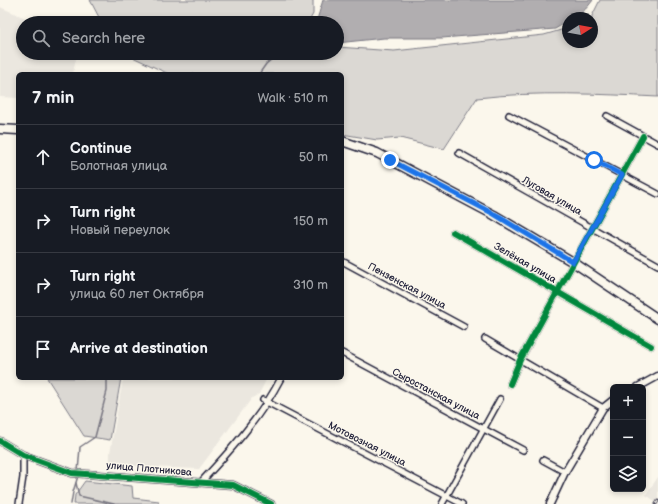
<!DOCTYPE html>
<html lang="en">
<head>
<meta charset="utf-8">
<style>
	:root { --surface:#171b24; --page:#242831; --text:#f1f3f6; --muted:#9ea1a6; --line:#363941 }
	body { margin:0; font-family:"Balsamiq Sans",sans-serif; background:var(--page); color:var(--text) }
	.controls { position:absolute; right:12px; bottom:12px; display:grid; overflow:hidden; border-radius:6px; box-shadow:0 2px 6px #0003 }
	.controls button { width:36px; height:36px; display:grid; place-items:center; padding:0; border:0; border-bottom:1px solid var(--line); background:var(--surface); color:var(--text); font:20px sans-serif }
	.compass { position:absolute; left:562px; top:12px; width:36px; height:36px; border-radius:50%; background:var(--surface); box-shadow:0 2px 6px #0003; rotate:79deg }
	.stop { position:absolute; width:12px; height:12px; margin:-9px; border:3px solid #1a73e8; border-radius:50%; background:#fff }
	.stop.end { background:#1a73e8; border-color:#fff; box-shadow:0 1px 4px #0008 }
	.list { margin:0; padding:0; list-style:none }
	h2 { display:flex; justify-content:space-between; align-items:center; height:52px; margin:0; padding:0 16px; font-size:17px }
	h2 small { font-size:13px; font-weight:400; color:var(--muted) }
	.list li { display:grid; grid-template-columns:26px 1fr auto; gap:12px; align-items:center; box-sizing:border-box; height:64px; padding:0 16px; border-top:1px solid var(--line) }
	.list b { display:block; font-size:15px; white-space:nowrap }
	.list p { margin:0; font-size:13px; white-space:nowrap; color:var(--muted) }
	.list em { font-size:13px; font-style:normal; color:var(--muted) }
	.icon { flex:none; width:22px; height:22px; fill:none; stroke:currentColor; stroke-width:2; stroke-linecap:round; stroke-linejoin:round }
	.map { position:relative; flex:none; width:658px; height:504px; overflow:hidden }
	.search { position:absolute; background:var(--surface); box-shadow:0 2px 6px #0003; left:16px; top:16px; width:328px; height:44px; display:flex; align-items:center; gap:10px; box-sizing:border-box; padding:0 14px; border-radius:22px; color:var(--muted); font-size:15px }
	.panel { position:absolute; background:var(--surface); box-shadow:0 2px 6px #0003; left:16px; top:72px; width:328px; height:308px; border-radius:6px }
	.map>svg:first-child { display:block }
</style>
</head>
<body>
<div class="map">
<svg width="658" height="504" viewBox="0 0 658 504">
	<rect width="100%" height="100%" fill="#fbf7ec"/>
	<filter id="ink" filterUnits="userSpaceOnUse"><feTurbulence type="fractalNoise" baseFrequency=".025" numOctaves="2"/><feDisplacementMap in="SourceGraphic" scale="8" xChannelSelector="R" yChannelSelector="G"/><feConvolveMatrix kernelMatrix="1 2 1 2 8 2 1 2 1" color-interpolation-filters="sRGB"/></filter>
	<g filter="url(#ink)">
		<g fill="#ebe7df">
			<path d="M 0,7 L 37,23 L 23,23 L 23,53 L 77,53 L 73,74 L 18,74 L 18,98 L 0,97 Z"/>
			<path d="M 123,378 L 267,378 L 259,394 L 252,398 L 199,469 L 150,467 L 110,464 L 110,453 Z"/>
			<path d="M 658,477 L 658,503 L 646,495 Z"/>
		</g>
		<g fill="#dbd8d3" stroke="#7e7d87">
			<path d="M 90,0 L 313,0 L 313,14 L 308,23 L 102,23 Z"/>
			<path d="M 600,0 L 658,0 L 658,97 C 598,94 537,91 477,98 L 444,149 L 400,138 L 377,140 L 342,134 L 342,74 L 169,74 L 124,53 L 337,53 L 337,47 L 394,51 L 544,35 L 568,28 L 568,42 L 592,42 L 592,18 L 591,18 Z"/>
			<path d="M 47,378 L 121,378 L 110,440 L 84,436 Z"/>
			<path d="M 85,481 L 132,486 L 133,498 L 159,501 L 158,504 L 74,504 L 75,495 Z"/>
		</g>
		<path fill="#b1aeb0" stroke="#787681" d="M 323,0 L 593,0 C 587,8 579,18 568,18 L 568,21 L 555,29 L 442,38 L 384,38 L 337,43 L 337,23 L 316,23 Z"/>
		<g fill="none" stroke-linecap="round" stroke-linejoin="round">
			<g stroke="#787681" stroke-width="1.5">
				<path d="M 259,74 L 266,64 L 279,53"/>
				<path d="M 78,472 L 80,447 L 95,437 L 107,391 L 107,378"/>
				<path d="M 76,483 L 79,496 L 114,504"/>
				<path d="M 71,504 L 73,492 L 78,476"/>
			</g>
			<g stroke="#22223b" stroke-width="8">
				<g id="minor">
					<path d="M 509,115 L 658,194"/>
					<path d="M 607,116 L 658,144"/>
					<path d="M 459,153 L 658,265"/>
					<path d="M 453,232 L 651,346"/>
					<path d="M 342,261 L 464,327"/>
					<path d="M 485,339 L 603,408"/>
					<path d="M 342,353 L 523,450"/>
					<path d="M 510,384 L 520,360 L 643,136"/>
					<path d="M 263,400 L 462,504"/>
					<path d="M 543,460 L 565,472"/>
					<path d="M 200,483 C 230,451 261,417 281,378"/>
					<path d="M 19,504 L 23,477 L 23,455"/>
					<path d="M 442,504 L 500,399"/>
				</g>
			</g>
			<g stroke="#22223b" stroke-width="9">
				<g id="tertiary">
					<path d="M 638,387 L 658,376"/>
					<path d="M 0,441 L 23,455 L 72,473 L 233,485 L 271,504"/>
					<path d="M 550,504 L 565,472 L 603,408 L 613,400"/>
				</g>
			</g>
			<g stroke="#22223b" stroke-width="11">
				<g id="primary">
					<path d="M 0,129 L 18,130"/>
					<path d="M 342,141 L 377,153 L 494,215 L 573,262 L 658,319"/>
				</g>
			</g>
			<use href="#minor" stroke="#fbf7ec" stroke-width="5"/>
			<use href="#tertiary" stroke="#fbf7ec" stroke-width="6"/>
			<use href="#primary" stroke="#fbf7ec" stroke-width="8"/>
			<g stroke="#22223b" stroke-width="3">
				<path id="rail" d="M 656,504 L 658,501"/>
			</g>
			<use href="#rail" stroke="#fbf7ec" stroke-width="1.5" stroke-dasharray="4.5" stroke-linecap="butt"/>
			<g stroke="#fbf7ec" stroke-width="8">
				<g id="cycleway">
					<path d="M 453,232 L 651,346"/>
					<path d="M 510,384 L 520,360 L 643,136"/>
					<path d="M 0,441 L 23,455 L 72,473 L 233,485 L 271,504"/>
				</g>
			</g>
			<use href="#cycleway" stroke="#00873e" stroke-width="6"/>
		</g>
	</g>
	<g fill="none" stroke-linecap="round" stroke-linejoin="round" filter="url(#ink)">
		<path stroke="#1a73e8" stroke-width="5" d="M 390,160 L 494,214 L 573,262 L 622,175 L 594,160"/>
	</g>
	<g text-anchor="middle" dominant-baseline="central" stroke-width="3" stroke-linejoin="round" paint-order="stroke">
		<g font-size="10" fill="#22223b" stroke="#fbf7ec">
			<text transform="translate(552 196) rotate(30)">Луговая улица</text>
			<text transform="translate(525 263) rotate(30)">Зелёная улица</text>
			<text transform="translate(407 286) rotate(28)">Пензенская улица</text>
			<text transform="translate(436 394) rotate(28)">Сыростанская улица</text>
			<text transform="translate(367 444) rotate(27)">Мотовозная улица</text>
			<text transform="translate(149 469) rotate(5)">улица Плотникова</text>
		</g>
	</g>
</svg>
<div class="controls">
<button>+</button>
<button>−</button>
<button><svg class="icon" aria-label="layers" viewBox="0 0 24 24"><path d="M12 4l9 5-9 5-9-5zM3 14l9 5 9-5"/></svg></button>
</div>
<svg class="compass" viewBox="-18 -18 36 36"><path d="M0-13l5 13h-10z" fill="#e53935"/><path d="M0 13l5-13h-10z" fill="#9ea1a6"/></svg>
<div class="stop" style="left:594px;top:160px"></div>
<div class="stop end" style="left:390px;top:160px"></div>
<div class="search"><svg class="icon" aria-label="search" viewBox="0 0 24 24"><circle cx="10" cy="10" r="6"/><path d="M15 15l6 6"/></svg>Search here</div>
<section class="panel">
<h2>7 min<small>Walk · 510 m</small></h2>
<ul class="list">
<li><svg class="icon" aria-label="ahead" viewBox="0 0 24 24"><path d="M12 20V5M6 11l6-6 6 6"/></svg><div><b>Continue</b><p>Болотная улица</p></div><em>50 m</em></li>
<li><svg class="icon" aria-label="right" viewBox="0 0 24 24"><path d="M7 20v-9h11M14 6l5 5-5 5"/></svg><div><b>Turn right</b><p>Новый переулок</p></div><em>150 m</em></li>
<li><svg class="icon" aria-label="right" viewBox="0 0 24 24"><path d="M7 20v-9h11M14 6l5 5-5 5"/></svg><div><b>Turn right</b><p>улица 60 лет Октября</p></div><em>310 m</em></li>
<li><svg class="icon" aria-label="arrive" viewBox="0 0 24 24"><path d="M6 21V4h12l-3 4 3 4H6"/></svg><div><b>Arrive at destination</b></div></li>
</ul>
</section>
</div>
</body>
</html>
